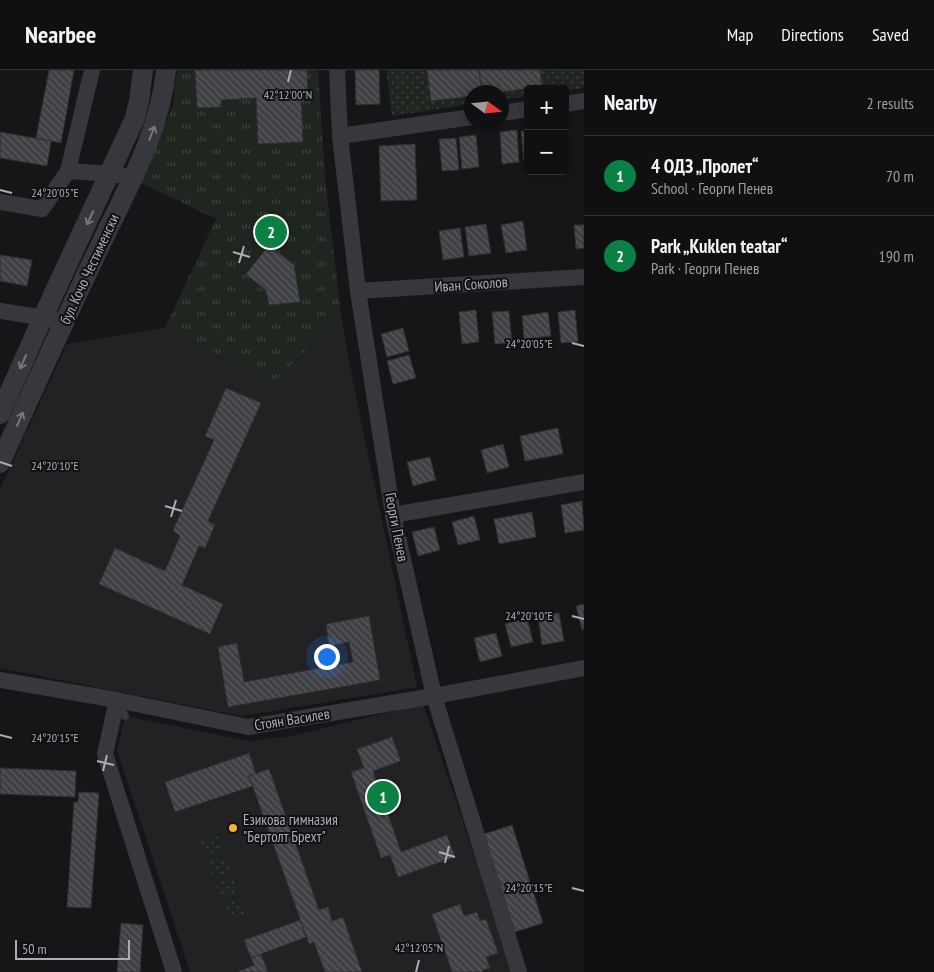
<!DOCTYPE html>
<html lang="en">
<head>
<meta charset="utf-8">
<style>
	:root { --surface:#101012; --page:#19191b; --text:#f1f3f6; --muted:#9c9d9f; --line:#303032; --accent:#0b8043 }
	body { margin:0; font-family:"PT Sans Narrow",sans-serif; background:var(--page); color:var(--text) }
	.controls { position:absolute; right:15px; top:15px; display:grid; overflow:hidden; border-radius:5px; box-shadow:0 2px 8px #0003 }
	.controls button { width:45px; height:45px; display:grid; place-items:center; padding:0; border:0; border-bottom:1px solid var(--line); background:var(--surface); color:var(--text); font:25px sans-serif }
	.compass { position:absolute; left:464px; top:15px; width:45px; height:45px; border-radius:50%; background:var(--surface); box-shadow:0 2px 8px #0003; rotate:105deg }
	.scale { position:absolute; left:15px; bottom:12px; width:115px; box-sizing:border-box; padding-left:5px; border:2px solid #a8adb8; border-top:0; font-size:14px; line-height:18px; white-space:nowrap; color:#a8adb8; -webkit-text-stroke:4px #111113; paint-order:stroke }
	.you { position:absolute; left:326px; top:586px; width:18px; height:18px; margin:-12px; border:4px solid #fff; border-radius:50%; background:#1a73e8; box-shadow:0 0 0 8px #1a73e833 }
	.badge { display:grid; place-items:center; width:32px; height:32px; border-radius:50%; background:var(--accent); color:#fff; font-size:16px; font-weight:700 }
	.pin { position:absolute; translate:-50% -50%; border:2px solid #fff; box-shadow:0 1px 5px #0006 }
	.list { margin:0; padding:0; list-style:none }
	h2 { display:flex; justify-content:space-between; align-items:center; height:65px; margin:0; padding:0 20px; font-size:21px }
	h2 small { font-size:16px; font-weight:400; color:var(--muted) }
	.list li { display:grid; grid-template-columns:32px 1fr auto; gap:15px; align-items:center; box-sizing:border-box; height:80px; padding:0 20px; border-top:1px solid var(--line) }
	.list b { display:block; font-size:19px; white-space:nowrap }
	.list p { margin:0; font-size:16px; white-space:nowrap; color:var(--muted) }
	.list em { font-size:16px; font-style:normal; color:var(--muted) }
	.map { position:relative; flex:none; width:584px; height:902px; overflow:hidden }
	header { display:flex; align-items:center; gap:30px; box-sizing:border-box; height:70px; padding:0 25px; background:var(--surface); border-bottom:1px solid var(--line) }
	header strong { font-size:24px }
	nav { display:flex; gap:28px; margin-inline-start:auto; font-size:18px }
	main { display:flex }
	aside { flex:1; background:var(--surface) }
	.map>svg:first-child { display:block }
</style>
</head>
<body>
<header>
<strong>Nearbee</strong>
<nav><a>Map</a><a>Directions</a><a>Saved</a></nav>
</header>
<main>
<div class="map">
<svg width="584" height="902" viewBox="0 0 584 902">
	<defs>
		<pattern id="grass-dots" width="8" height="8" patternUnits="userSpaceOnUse" patternTransform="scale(1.25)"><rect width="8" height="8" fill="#1e261f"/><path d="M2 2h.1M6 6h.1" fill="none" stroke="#3c433d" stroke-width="1.8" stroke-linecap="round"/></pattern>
		<pattern id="park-tufts" width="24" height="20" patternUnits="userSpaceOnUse" patternTransform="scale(1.25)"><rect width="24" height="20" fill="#1e261f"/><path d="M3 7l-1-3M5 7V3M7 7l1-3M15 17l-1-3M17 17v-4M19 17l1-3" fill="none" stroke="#3c433d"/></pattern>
		<pattern id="building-back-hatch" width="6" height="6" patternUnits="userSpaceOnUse" patternTransform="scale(1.25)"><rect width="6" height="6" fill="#404145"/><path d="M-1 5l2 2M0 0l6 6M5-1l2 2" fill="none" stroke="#595a5e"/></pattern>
	</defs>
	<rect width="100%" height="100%" fill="#161618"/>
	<g fill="#222225">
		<path d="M 341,246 L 355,322 L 417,617 L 242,646 L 0,598 L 0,419 L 67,274 L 165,258 L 274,312 Z"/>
		<path d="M 423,634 L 514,902 L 190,902 L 117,680 L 125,646 L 249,671 L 291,666 Z"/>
	</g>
	<g fill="url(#grass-dots)">
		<path d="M 386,0 L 584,0 L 584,18 L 565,21 L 565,19 L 528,19 L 528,26 L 502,30 L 502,22 L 472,22 L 471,34 L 392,46 Z"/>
		<path d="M 217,764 L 222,779 L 205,786 L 199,771 Z"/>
		<path d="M 224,786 L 230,801 L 214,808 L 208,792 Z"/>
		<path d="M 232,807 L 238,823 L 222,829 L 216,814 Z"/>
		<path d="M 240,829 L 245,844 L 229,850 L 224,835 Z"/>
	</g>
	<path fill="url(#park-tufts)" fill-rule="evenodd" d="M 177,0 L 198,0 L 195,1 L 197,38 L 221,37 L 221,30 L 256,28 L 259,74 L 303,72 L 301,26 L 308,25 L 307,0 L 318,0 L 325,107 L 341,246 L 274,312 L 165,258 L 216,149 L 141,113 L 173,36 ZM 269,175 L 294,195 L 300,231 L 269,235 L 266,220 L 246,204 Z"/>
	<g fill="url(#building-back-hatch)" stroke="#303034">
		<path d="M 49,0 L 74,0 L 61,73 L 36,68 Z"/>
		<path d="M 195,0 L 307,0 L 308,26 L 301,26 L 303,72 L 258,74 L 256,28 L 221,30 L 221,37 L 197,38 Z"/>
		<path d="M 355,0 L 379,0 L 380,34 L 356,35 Z"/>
		<path d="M 427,0 L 479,0 L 482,22 L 472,22 L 472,26 L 431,31 Z"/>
		<path d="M 479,0 L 540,0 L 542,17 L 499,22 L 482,22 Z"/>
		<path d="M 517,60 L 519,92 L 502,94 L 500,62 Z"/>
		<path d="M 528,60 L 528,92 L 524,93 L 521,61 Z"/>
		<path d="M 0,62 L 51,71 L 47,96 L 0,88 Z"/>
		<path d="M 476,65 L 479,97 L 462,99 L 459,67 Z"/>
		<path d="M 456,68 L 459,100 L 442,101 L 439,69 Z"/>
		<path d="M 415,74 L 417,130 L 381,131 L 379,76 Z"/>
		<path d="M 523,151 L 527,180 L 506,183 L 501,155 Z"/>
		<path d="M 486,154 L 491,183 L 469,186 L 465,157 Z"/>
		<path d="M 574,155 L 584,155 L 584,178 L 576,179 Z"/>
		<path d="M 460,158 L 464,187 L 443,190 L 439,161 Z"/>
		<path d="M 269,175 L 294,195 L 300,232 L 269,235 L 266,220 L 246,204 Z"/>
		<path d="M 0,185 L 32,190 L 27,216 L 0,211 Z"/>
		<path d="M 476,240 L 479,272 L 462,274 L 459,242 Z"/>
		<path d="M 575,240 L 578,272 L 561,273 L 558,242 Z"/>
		<path d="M 509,241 L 512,273 L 495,274 L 492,242 Z"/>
		<path d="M 548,242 L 551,266 L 524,269 L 522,246 Z"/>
		<path d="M 403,258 L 409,281 L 387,287 L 381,264 Z"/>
		<path d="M 409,285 L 416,308 L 393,314 L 387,291 Z"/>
		<path d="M 226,318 L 261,333 L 208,451 L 215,455 L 205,478 L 199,476 L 182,515 L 223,534 L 210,564 L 99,514 L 115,478 L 165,501 L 180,466 L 173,460 L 214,370 L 205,366 Z"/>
		<path d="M 558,358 L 563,384 L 525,391 L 520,366 Z"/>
		<path d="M 503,374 L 509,397 L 487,403 L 481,380 Z"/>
		<path d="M 430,387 L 436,410 L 413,416 L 407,392 Z"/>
		<path d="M 582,431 L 584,460 L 565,463 L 561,435 Z"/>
		<path d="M 532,442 L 536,467 L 499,474 L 494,449 Z"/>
		<path d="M 474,446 L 480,470 L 458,475 L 452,452 Z"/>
		<path d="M 434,457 L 440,480 L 418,486 L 412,462 Z"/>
		<path d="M 584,534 L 584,559 L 582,560 L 576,536 Z"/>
		<path d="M 559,543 L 564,571 L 542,575 L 538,546 Z"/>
		<path d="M 369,546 L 380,610 L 228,637 L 218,577 L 237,573 L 244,612 L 353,592 L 349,572 L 329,576 L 326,554 Z"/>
		<path d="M 527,548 L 533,572 L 511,577 L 505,554 Z"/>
		<path d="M 496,563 L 502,586 L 480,592 L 474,568 Z"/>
		<path d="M 392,667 L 401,691 L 373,701 L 401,782 L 447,765 L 455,787 L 398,807 L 390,785 L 381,788 L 351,702 L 364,698 L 357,679 Z"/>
		<path d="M 249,683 L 256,704 L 249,706 L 253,716 L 175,742 L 165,712 Z"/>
		<path d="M 0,698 L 76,701 L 75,727 L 0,724 Z"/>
		<path d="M 269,699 L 319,840 L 328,837 L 332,851 L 343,847 L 362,902 L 325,902 L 314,872 L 309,874 L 249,706 Z"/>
		<path d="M 79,722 L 99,723 L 91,838 L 67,837 L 74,732 L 78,732 Z"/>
		<path d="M 512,755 L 543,853 L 515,862 L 484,764 Z"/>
		<path d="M 460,834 L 464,846 L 477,842 L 480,851 L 486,849 L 498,883 L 486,887 L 490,898 L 483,900 L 483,902 L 452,902 L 432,844 Z"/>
		<path d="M 300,850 L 306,867 L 251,888 L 244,870 Z"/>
		<path d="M 121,853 L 143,855 L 140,902 L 117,902 Z"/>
		<path d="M 261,884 L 268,902 L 237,902 L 254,895 L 251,888 Z"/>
	</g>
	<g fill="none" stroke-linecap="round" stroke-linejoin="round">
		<path stroke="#37383d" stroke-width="8" d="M 119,634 L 125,646"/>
		<g stroke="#37383d" stroke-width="16">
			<path d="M 337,0 L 340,66 L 358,221 L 393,445 L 434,626 L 519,902"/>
			<path d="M 565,34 L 584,31"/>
			<path d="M 502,43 L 528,39"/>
			<path d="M 340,66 L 472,47"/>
			<path d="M 68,101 L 111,104 L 132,107"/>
			<path d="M 0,132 L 42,139 L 68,101 L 92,0"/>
			<path d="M 358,221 L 584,207"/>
			<path d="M 0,241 L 64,251"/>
			<path d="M 393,445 L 584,412"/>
			<path d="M 0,610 L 117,630 L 248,657 L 434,626 L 584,598"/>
			<path d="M 117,630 L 105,684 L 174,902"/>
		</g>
		<g stroke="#37383d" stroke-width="20">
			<path d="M 0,344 L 43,247 L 135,48 L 139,31 L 143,0"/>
			<path d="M 0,393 C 32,322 64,251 98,180 C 125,122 160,64 166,0"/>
		</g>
	</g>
	<defs><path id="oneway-shaft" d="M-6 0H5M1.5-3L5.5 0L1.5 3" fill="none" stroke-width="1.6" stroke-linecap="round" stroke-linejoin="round" transform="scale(1.25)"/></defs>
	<g stroke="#757881">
		<use href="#oneway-shaft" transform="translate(152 63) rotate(-69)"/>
		<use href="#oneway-shaft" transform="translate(90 148) rotate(115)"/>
		<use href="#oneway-shaft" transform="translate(23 292) rotate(114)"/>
		<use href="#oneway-shaft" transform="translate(20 349) rotate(-66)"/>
	</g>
	<path fill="none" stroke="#a8adb8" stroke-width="2" d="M 288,12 L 291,0M 0,120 L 12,123M 233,182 L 250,187M 239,193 L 244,176M 572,273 L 584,276M 0,392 L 12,396M 165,436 L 182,441M 171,447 L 176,430M 572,546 L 584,549M 0,665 L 12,668M 97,691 L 114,695M 103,701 L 107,685M 439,782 L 455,787M 445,793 L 449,776M 572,818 L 584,821M 416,902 L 419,890"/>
	<circle fill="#f2b134" stroke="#111113" stroke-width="2" cx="233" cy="758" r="5"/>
	<g text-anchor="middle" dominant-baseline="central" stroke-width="4" stroke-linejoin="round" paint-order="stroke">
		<g font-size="15" fill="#a8adb8" stroke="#111113">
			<text transform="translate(89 199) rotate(-65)">бул. Кочо Честименски</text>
			<text transform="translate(471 214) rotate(-4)">Иван Соколов</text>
			<text transform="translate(397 457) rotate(79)">Георги Пенев</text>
			<text transform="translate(292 649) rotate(-9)">Стоян Василев</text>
		</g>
		<g font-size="15" fill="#a8adb8" stroke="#111113" text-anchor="start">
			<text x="243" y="749">Езикова гимназия<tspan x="243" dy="17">"Бертолт Брехт"</tspan></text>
		</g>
	</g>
	<g font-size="12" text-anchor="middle" fill="#a8adb8" stroke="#111113" stroke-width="4" stroke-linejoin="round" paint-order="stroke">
		<text x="288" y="29">42°12'00"N</text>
		<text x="55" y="127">24°20'05"E</text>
		<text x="529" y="278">24°20'05"E</text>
		<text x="55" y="400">24°20'10"E</text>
		<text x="529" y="550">24°20'10"E</text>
		<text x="55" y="672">24°20'15"E</text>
		<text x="529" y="822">24°20'15"E</text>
		<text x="419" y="882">42°12'05"N</text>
	</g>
</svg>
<div class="controls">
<button>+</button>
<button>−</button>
</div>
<svg class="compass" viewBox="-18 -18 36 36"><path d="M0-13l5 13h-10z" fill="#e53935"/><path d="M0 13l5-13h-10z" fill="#9c9d9f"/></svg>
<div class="scale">50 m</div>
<div class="you"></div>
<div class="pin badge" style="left:383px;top:727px">1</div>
<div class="pin badge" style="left:271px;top:162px">2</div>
</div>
<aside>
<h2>Nearby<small>2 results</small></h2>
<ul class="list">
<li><span class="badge">1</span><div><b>4 ОДЗ „Пролет“</b><p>School · Георги Пенев</p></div><em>70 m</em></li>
<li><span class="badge">2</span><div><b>Park „Kuklen teatar“</b><p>Park · Георги Пенев</p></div><em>190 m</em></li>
</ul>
</aside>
</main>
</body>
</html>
